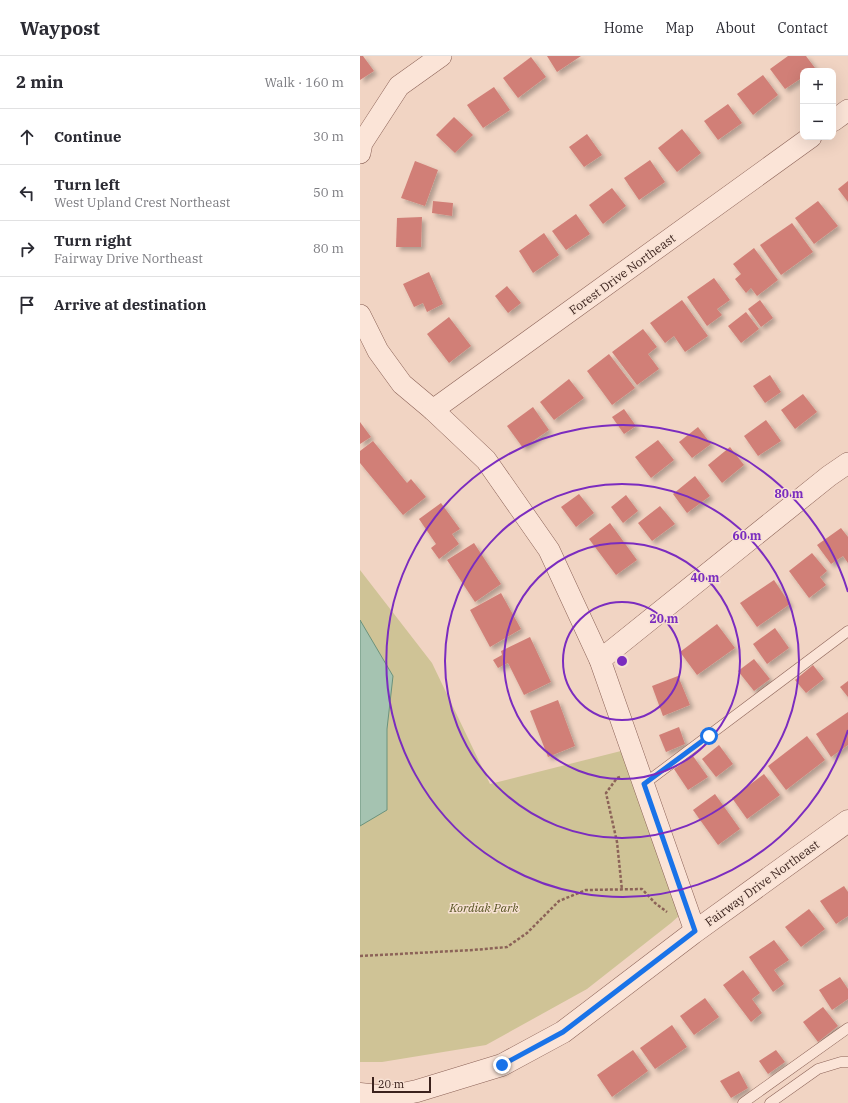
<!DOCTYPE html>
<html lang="en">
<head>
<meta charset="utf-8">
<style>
	:root { --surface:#fff; --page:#f2f2f3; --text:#2b2b33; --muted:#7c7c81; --line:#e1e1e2 }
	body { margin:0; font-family:"IBM Plex Serif",serif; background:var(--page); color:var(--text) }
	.controls { position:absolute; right:12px; top:12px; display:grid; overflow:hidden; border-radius:8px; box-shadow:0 4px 16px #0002 }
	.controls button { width:36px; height:36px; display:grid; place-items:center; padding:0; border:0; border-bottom:1px solid var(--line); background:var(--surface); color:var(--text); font:20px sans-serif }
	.scale { position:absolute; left:12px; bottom:10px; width:59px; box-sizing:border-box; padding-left:4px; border:2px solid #3b221d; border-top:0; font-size:11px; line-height:14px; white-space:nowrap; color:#3b221d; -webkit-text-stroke:3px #f7e1d3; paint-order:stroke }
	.stop { position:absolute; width:12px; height:12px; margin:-9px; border:3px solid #1a73e8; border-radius:50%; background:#fff }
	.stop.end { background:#1a73e8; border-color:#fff; box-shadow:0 1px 4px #0008 }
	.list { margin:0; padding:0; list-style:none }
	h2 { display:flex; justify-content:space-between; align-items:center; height:52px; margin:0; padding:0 16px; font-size:17px }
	h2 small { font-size:13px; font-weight:400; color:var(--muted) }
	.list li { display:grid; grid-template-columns:26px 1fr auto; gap:12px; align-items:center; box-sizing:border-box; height:56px; padding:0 16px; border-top:1px solid var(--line) }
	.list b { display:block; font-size:15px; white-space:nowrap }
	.list p { margin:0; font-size:13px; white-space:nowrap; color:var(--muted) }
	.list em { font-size:13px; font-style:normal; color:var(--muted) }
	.icon { flex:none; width:22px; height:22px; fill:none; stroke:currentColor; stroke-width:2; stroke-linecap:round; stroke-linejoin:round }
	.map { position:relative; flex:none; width:488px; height:1047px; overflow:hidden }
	header { display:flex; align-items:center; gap:24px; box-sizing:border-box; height:56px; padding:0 20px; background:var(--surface); border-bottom:1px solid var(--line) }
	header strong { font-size:19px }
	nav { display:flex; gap:22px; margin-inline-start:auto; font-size:14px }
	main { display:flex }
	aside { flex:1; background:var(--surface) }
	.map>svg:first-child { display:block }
</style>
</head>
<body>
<header>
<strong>Waypost</strong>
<nav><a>Home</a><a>Map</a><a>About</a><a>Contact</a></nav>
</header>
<main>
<aside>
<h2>2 min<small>Walk · 160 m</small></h2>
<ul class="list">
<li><svg class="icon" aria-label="ahead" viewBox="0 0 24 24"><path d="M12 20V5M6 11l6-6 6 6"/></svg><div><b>Continue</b></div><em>30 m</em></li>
<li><svg class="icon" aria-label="left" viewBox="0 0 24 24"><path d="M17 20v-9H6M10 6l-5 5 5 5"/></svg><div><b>Turn left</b><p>West Upland Crest Northeast</p></div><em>50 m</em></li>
<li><svg class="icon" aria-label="right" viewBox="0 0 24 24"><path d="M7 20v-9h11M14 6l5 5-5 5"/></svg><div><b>Turn right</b><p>Fairway Drive Northeast</p></div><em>80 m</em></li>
<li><svg class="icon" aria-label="arrive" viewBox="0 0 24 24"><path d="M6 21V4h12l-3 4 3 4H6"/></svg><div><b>Arrive at destination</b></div></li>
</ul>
</aside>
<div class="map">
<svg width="488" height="1047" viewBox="0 0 488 1047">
	<defs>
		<filter id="shadow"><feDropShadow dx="3.5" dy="3.5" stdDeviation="2" flood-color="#0004"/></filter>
	</defs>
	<rect width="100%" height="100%" fill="#f1d4c3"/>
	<path fill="#cfc396" d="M 0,514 L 72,607 L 130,728 L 261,695 L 321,858 L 311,867 L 227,933 L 126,989 L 22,1006 L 0,1006 Z"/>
	<path fill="#a5c3b1" stroke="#6b927c" d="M 0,564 L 33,620 L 27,673 L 27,754 L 0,770 Z"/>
	<g fill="#d17f77" filter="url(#shadow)">
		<path d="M 0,0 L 3,0 L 14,15 L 0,24 Z"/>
		<path d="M 187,0 L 221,0 L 197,16 Z"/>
		<path d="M 428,0 L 446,0 L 455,12 L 451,15 L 443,15 L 443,21 L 425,33 L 410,13 Z"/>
		<path d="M 171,1 L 186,21 L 158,42 L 143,22 Z"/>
		<path d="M 403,19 L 418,39 L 393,59 L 377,38 Z"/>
		<path d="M 134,31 L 150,54 L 123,72 L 107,49 Z"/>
		<path d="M 368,48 L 382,67 L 358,84 L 344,65 Z"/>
		<path d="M 94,61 L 113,79 L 95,97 L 76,79 Z"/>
		<path d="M 322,73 L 341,97 L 317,116 L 298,92 Z"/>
		<path d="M 227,78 L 242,99 L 224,111 L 209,91 Z"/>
		<path d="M 290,104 L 305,126 L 279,144 L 264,122 Z"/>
		<path d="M 55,105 L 78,114 L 65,150 L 41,142 Z"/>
		<path d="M 488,125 L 488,146 L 478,133 Z"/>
		<path d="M 252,132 L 266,150 L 243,168 L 229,149 Z"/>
		<path d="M 73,145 L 93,147 L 92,160 L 72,157 Z"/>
		<path d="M 458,145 L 478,170 L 454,188 L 435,162 Z"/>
		<path d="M 216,158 L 230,178 L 206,194 L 192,175 Z"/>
		<path d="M 62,161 L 61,191 L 36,191 L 37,162 Z"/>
		<path d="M 432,167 L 453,196 L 421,219 L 400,189 Z"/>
		<path d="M 184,177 L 199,199 L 173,217 L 159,195 Z"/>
		<path d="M 394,192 L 418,224 L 397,240 L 391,232 L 386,237 L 375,223 L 381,218 L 373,208 Z"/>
		<path d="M 69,216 L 83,248 L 67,256 L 63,247 L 54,251 L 43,228 Z"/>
		<path d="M 354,222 L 370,244 L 357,253 L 362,259 L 347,270 L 327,241 Z"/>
		<path d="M 147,230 L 161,247 L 148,257 L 135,240 Z"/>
		<path d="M 322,244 L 348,280 L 325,296 L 314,280 L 305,287 L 290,267 Z"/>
		<path d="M 400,244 L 413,262 L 401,271 L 388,253 Z"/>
		<path d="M 386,256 L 399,273 L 381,287 L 368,270 Z"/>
		<path d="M 89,261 L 111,290 L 89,307 L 67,278 Z"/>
		<path d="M 283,273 L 297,291 L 288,298 L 299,313 L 277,329 L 252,296 Z"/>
		<path d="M 249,298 L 275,332 L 252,349 L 227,315 Z"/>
		<path d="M 410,319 L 421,336 L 405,347 L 393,330 Z"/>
		<path d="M 209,323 L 224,342 L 194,364 L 180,346 Z"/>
		<path d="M 443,338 L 457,356 L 435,373 L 421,354 Z"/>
		<path d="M 173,351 L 189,374 L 163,392 L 147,370 Z"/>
		<path d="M 264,353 L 276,370 L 264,378 L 252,361 Z"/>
		<path d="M 406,364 L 421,385 L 398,400 L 384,380 Z"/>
		<path d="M 0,366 L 11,381 L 0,388 Z"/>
		<path d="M 338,371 L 351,388 L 332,402 L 319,386 Z"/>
		<path d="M 298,384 L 314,404 L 291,422 L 275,401 Z"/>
		<path d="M 13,385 L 47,427 L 51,423 L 66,441 L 43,459 L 0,407 L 0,395 Z"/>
		<path d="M 370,391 L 384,409 L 362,427 L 348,409 Z"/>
		<path d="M 335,420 L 350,440 L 327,457 L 313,438 Z"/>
		<path d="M 219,438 L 234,457 L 216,471 L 201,451 Z"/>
		<path d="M 266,439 L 278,455 L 263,467 L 251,451 Z"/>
		<path d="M 81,447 L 100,473 L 92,478 L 99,488 L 79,503 L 71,492 L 76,488 L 59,463 Z"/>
		<path d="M 300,450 L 315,468 L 292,485 L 278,467 Z"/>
		<path d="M 250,467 L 277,504 L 256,519 L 229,483 Z"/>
		<path d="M 481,472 L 488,481 L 488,507 L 483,500 L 471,508 L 457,489 Z"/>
		<path d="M 114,487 L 141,528 L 115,546 L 87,504 Z"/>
		<path d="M 452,497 L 467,515 L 460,521 L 466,529 L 449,542 L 429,515 Z"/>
		<path d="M 414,524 L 430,548 L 397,571 L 380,547 Z"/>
		<path d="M 141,537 L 161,573 L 130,591 L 110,554 Z"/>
		<path d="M 357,568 L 375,592 L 337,619 L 320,596 Z"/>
		<path d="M 415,572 L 429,592 L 407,608 L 393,588 Z"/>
		<path d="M 170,581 L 191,626 L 164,639 L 148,607 L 138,612 L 133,604 L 142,599 L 141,595 Z"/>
		<path d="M 394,603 L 410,623 L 394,635 L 378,615 Z"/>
		<path d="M 453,609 L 464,623 L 446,637 L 435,624 Z"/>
		<path d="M 318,620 L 330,649 L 303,660 L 292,630 Z"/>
		<path d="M 488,625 L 488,641 L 480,631 Z"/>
		<path d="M 198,644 L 215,690 L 188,701 L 170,655 Z"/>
		<path d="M 488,656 L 488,689 L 471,701 L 456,678 Z"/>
		<path d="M 319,671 L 325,688 L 306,696 L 299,679 Z"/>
		<path d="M 447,680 L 465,704 L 426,734 L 408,710 Z"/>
		<path d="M 359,689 L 373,708 L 356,721 L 342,703 Z"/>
		<path d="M 333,700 L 348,721 L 328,734 L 314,713 Z"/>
		<path d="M 404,718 L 420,739 L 387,763 L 372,742 Z"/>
		<path d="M 355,738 L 380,773 L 358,789 L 333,754 Z"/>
		<path d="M 484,830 L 488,836 L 488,860 L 476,868 L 460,845 Z"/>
		<path d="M 449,853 L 465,873 L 441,891 L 425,871 Z"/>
		<path d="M 414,884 L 429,904 L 414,914 L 424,928 L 413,936 L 389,901 Z"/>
		<path d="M 383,914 L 400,937 L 392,943 L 402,957 L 391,966 L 363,929 Z"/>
		<path d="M 480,921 L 488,933 L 488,943 L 472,954 L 459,934 Z"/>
		<path d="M 345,942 L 359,961 L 334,979 L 320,960 Z"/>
		<path d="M 463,951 L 478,970 L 458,986 L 443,966 Z"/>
		<path d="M 312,969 L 327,991 L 295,1013 L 280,992 Z"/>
		<path d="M 273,994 L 288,1015 L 252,1041 L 237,1019 Z"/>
		<path d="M 416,994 L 425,1006 L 408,1018 L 399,1005 Z"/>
		<path d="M 379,1015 L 388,1032 L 371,1042 L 360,1025 Z"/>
	</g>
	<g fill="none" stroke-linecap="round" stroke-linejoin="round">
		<g stroke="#8c6358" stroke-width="11">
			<g id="service">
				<path d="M 284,728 L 488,575"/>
				<path d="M 383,1047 L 488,972"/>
				<path d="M 410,1047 L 458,1013 L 481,1006 L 488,1006"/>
			</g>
		</g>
		<g stroke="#8c6358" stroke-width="22">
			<g id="minor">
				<path d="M 473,65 L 488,54"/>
				<path d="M 0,97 L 2,87 L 39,30 L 81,0"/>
				<path d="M 0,259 L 18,295 L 42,328 L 73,354 L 126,404 L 189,494 L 240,604 L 335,875"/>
				<path d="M 73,354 L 451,81"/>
				<path d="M 240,604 L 469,420 L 488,407"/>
			</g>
		</g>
		<g stroke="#8c6358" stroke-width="23">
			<path id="tertiary" d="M 0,1038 L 29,1041 L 57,1035 L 142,1009 L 203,976 L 333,877 L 488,765"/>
		</g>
		<g stroke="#8c6358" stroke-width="2.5" stroke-dasharray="3 2" stroke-linecap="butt">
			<path d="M 260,721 L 257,722 L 246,737 L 257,786 L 262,834"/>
			<path d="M 0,900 L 113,894 L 147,891 L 167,877 L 199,845 L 226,834 L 282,833 L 295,847 L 307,856"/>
		</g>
		<use href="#service" stroke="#fbe4d7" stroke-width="10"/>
		<use href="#minor" stroke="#fbe4d7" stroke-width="21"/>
		<use href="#tertiary" stroke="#fbe4d7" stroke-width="22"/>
	</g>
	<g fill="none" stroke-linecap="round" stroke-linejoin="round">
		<path stroke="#1a73e8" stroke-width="5" d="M 142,1009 L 203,976 L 335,875 L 284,728 L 349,680"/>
	</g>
	<g fill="none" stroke="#7b2cbf" stroke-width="2">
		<circle cx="262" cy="605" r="59"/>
		<circle cx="262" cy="605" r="118"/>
		<circle cx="262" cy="605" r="177"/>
		<path d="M488 674A236 236 0 1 1 488 536"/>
	</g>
	<g text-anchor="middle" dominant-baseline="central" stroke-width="3" stroke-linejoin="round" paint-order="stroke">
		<g font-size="12" fill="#3b221d" stroke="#f7e1d3">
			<text transform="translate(262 218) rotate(-36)">Forest Drive Northeast</text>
			<text transform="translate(402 827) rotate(-36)">Fairway Drive Northeast</text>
		</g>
		<g font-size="12" font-style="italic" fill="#585423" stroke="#f7e1d3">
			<text x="124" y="851">Kordiak Park</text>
		</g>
	</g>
	<circle cx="262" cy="605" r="6" fill="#7b2cbf" stroke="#f7e1d3" stroke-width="2"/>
	<g font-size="12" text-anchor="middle" font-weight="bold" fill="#7b2cbf" stroke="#f7e1d3" stroke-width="3" stroke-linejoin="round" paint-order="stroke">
		<text x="429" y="442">80 m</text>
		<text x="387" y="484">60 m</text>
		<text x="345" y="526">40 m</text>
		<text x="304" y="567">20 m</text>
	</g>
</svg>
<div class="controls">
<button>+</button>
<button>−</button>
</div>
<div class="scale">20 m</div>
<div class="stop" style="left:349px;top:680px"></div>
<div class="stop end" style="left:142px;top:1009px"></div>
</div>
</main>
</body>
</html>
